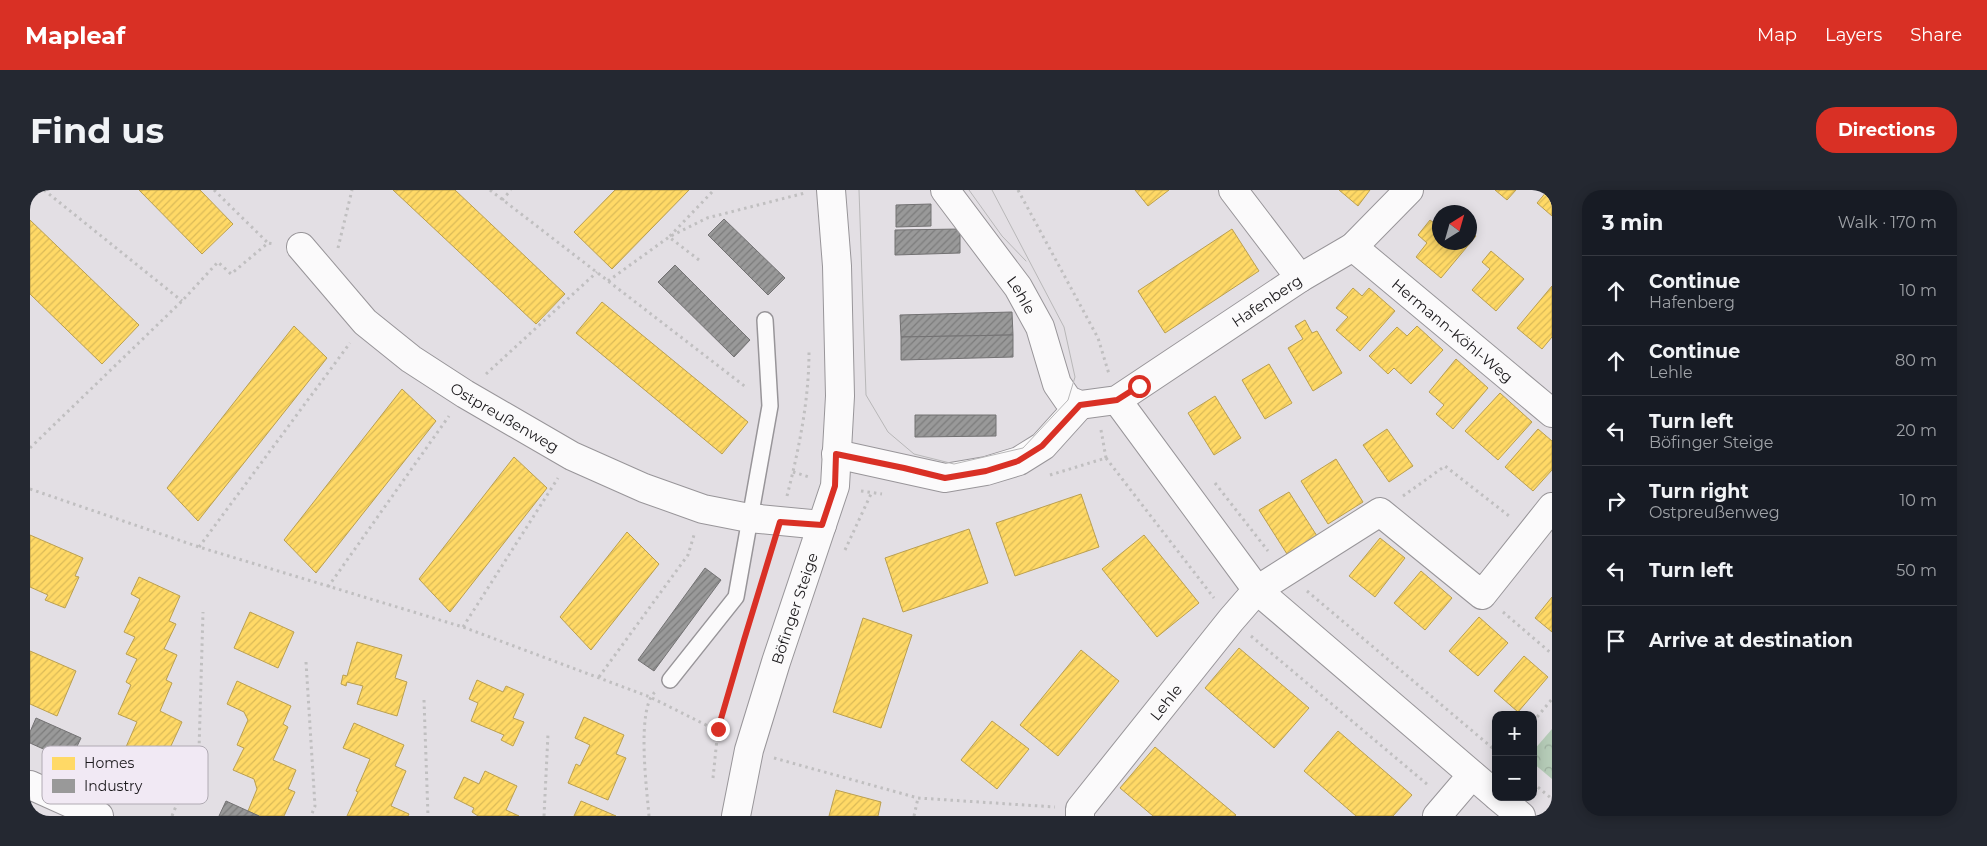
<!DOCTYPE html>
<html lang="en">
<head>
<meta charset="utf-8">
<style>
	:root { --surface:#171b24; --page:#242831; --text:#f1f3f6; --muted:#9ea1a6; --line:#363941; --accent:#d93025 }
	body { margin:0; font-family:Montserrat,sans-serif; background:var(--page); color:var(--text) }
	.controls { position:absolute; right:15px; bottom:15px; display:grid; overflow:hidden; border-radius:10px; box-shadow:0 2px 12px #0003 }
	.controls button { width:45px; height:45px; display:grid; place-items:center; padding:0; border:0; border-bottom:1px solid var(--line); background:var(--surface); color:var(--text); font:25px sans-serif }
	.compass { position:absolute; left:1402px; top:15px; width:45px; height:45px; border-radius:50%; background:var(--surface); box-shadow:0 2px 12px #0003; rotate:37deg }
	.stop { position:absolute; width:15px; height:15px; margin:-11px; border:4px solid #d93025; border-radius:50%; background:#fff }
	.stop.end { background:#d93025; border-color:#fff; box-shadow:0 1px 5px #0008 }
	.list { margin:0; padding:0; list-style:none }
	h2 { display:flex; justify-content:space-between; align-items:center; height:65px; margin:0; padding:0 20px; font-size:21px }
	h2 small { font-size:16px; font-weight:400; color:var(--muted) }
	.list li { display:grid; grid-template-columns:32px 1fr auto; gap:15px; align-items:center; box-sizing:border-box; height:70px; padding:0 20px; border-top:1px solid var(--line) }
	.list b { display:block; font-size:19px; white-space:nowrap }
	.list p { margin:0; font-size:16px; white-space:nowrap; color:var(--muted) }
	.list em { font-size:16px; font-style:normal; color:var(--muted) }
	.icon { flex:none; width:28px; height:28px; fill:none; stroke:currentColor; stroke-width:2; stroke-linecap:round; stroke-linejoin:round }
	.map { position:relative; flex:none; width:1522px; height:626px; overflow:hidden; border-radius:20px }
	header { display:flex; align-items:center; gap:30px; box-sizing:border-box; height:70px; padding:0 25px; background:var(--accent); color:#fff }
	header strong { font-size:24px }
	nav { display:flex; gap:28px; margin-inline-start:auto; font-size:18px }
	.intro { display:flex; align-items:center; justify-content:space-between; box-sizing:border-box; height:120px; padding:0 30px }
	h1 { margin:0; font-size:35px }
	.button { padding:12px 22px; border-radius:20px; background:var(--accent); color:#fff; font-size:18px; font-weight:700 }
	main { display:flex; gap:30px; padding:0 30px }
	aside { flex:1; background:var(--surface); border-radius:20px; box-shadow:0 2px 12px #0003 }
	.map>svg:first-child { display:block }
</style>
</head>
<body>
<header>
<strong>Mapleaf</strong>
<nav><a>Map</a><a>Layers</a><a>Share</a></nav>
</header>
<div class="intro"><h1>Find us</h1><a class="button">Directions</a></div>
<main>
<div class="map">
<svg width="1522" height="626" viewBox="0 0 1522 626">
	<defs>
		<pattern id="park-crowns" width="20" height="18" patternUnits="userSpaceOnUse" patternTransform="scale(1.25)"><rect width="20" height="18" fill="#b5cbb7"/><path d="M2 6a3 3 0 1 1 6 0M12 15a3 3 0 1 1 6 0" fill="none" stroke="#9bae9d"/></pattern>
		<pattern id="homes-hatch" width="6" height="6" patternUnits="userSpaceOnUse" patternTransform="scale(1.25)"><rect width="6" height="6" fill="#ffd966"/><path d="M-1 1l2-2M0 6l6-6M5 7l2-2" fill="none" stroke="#daba58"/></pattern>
		<pattern id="industry-hatch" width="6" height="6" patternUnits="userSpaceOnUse" patternTransform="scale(1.25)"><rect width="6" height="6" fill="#999"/><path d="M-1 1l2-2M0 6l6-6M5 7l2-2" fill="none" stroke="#7c7c7c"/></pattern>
	</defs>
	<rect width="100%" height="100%" fill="#e3dfe4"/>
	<path fill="url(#park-crowns)" d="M 1522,539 L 1522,589 L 1503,573 L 1503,561 Z"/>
	<g fill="url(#homes-hatch)" stroke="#ba9f50">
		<path d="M 109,0 L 170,0 L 203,34 L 172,64 Z"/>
		<path d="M 363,0 L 425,0 L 535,104 L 506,134 Z"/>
		<path d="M 585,0 L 659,0 L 582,79 L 544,42 Z"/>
		<path d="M 1105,0 L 1139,0 L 1118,16 Z"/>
		<path d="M 1309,0 L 1340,0 L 1328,16 Z"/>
		<path d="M 1465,0 L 1486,0 L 1477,10 Z"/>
		<path d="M 1518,0 L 1522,0 L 1522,26 L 1507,13 Z"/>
		<path d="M 0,30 L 109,135 L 72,174 L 0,104 Z"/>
		<path d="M 1400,30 L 1410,37 L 1410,52 L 1440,52 L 1440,40 L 1446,46 L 1411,88 L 1386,67 L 1397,53 L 1388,45 Z"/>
		<path d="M 1202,39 L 1229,81 L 1135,143 L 1108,101 Z"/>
		<path d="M 1461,61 L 1494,89 L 1466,121 L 1442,100 L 1460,79 L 1452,72 Z"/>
		<path d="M 1522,96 L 1522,147 L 1512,159 L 1487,138 Z"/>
		<path d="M 1323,98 L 1332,106 L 1339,98 L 1365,121 L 1330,161 L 1306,140 L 1318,127 L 1306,118 Z"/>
		<path d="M 572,112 L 718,232 L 692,264 L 546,143 Z"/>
		<path d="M 1275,130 L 1282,143 L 1287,141 L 1312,183 L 1283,201 L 1258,158 L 1273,149 L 1265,136 Z"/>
		<path d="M 264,136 L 297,168 L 168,331 L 137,298 Z"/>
		<path d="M 1387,136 L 1413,160 L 1381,194 L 1364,178 L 1358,184 L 1339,166 L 1367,137 L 1377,146 Z"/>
		<path d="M 1426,169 L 1458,198 L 1423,239 L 1406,224 L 1414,215 L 1399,202 Z"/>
		<path d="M 1239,174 L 1262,213 L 1235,229 L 1212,190 Z"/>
		<path d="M 372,199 L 406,231 L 286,383 L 254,350 Z"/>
		<path d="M 1470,203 L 1502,232 L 1468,270 L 1435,241 Z"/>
		<path d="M 1185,206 L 1211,248 L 1184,265 L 1158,223 Z"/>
		<path d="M 1357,239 L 1383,276 L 1359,292 L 1333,255 Z"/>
		<path d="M 1508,239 L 1522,251 L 1522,280 L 1503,301 L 1475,277 Z"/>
		<path d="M 484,267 L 517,298 L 420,422 L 389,389 Z"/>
		<path d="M 1306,269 L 1333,312 L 1298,334 L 1271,291 Z"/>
		<path d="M 1259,302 L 1287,346 L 1257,364 L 1229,320 Z"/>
		<path d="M 1051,304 L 1069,357 L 985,386 L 966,333 Z"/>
		<path d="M 939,339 L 958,393 L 873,422 L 855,368 Z"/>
		<path d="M 597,342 L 629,374 L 561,460 L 530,427 Z"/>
		<path d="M 0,345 L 53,368 L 45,386 L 49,387 L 35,418 L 15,410 L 18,405 L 0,397 Z"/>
		<path d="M 1114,345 L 1169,413 L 1127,447 L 1072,379 Z"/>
		<path d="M 1350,348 L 1375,368 L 1345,407 L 1319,386 Z"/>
		<path d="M 1391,381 L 1422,408 L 1395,440 L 1364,413 Z"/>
		<path d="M 109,387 L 150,406 L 139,431 L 146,434 L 134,459 L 147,465 L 136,490 L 142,493 L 130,521 L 152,532 L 140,558 L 146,561 L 135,586 L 92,566 L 107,532 L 88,524 L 101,495 L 96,492 L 107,469 L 96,464 L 105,447 L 94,442 L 110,409 L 101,404 Z"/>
		<path d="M 1522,407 L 1522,442 L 1505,428 Z"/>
		<path d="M 220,422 L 264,442 L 248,478 L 204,458 Z"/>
		<path d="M 1449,427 L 1478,453 L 1448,486 L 1419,461 Z"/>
		<path d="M 833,428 L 882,445 L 851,538 L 803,522 Z"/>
		<path d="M 327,452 L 372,465 L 365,488 L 377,492 L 367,526 L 327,514 L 333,496 L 317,492 L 316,496 L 311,494 L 313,485 L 317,486 Z"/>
		<path d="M 1209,458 L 1279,518 L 1244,558 L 1175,498 Z"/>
		<path d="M 1051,460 L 1089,491 L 1028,566 L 990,535 Z"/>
		<path d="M 0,461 L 46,481 L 27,526 L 0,514 Z"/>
		<path d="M 1494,466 L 1518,487 L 1488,522 L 1464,501 Z"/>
		<path d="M 447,490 L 473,502 L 476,496 L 494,504 L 483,528 L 494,532 L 483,556 L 471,550 L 474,545 L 441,531 L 448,513 L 439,509 Z"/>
		<path d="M 207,491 L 261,516 L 253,534 L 258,537 L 243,570 L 266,580 L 258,599 L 265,602 L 254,626 L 229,626 L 218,621 L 227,599 L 224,589 L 203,580 L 214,558 L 207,555 L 218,530 L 214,522 L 197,514 Z"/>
		<path d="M 554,527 L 594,545 L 586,564 L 596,568 L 578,610 L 538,593 L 546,574 L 550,576 L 560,555 L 545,548 Z"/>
		<path d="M 962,531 L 999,559 L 967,599 L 931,570 Z"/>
		<path d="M 324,533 L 374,555 L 365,576 L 376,581 L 361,616 L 379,624 L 378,626 L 317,626 L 328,602 L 326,601 L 340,569 L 313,558 Z"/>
		<path d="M 1308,541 L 1382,605 L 1363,626 L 1326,626 L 1274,581 Z"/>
		<path d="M 1125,557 L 1206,625 L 1205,626 L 1123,626 L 1090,598 Z"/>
		<path d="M 455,581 L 487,596 L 476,620 L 489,626 L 448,626 L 442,622 L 444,618 L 424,608 L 434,587 L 449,594 Z"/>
		<path d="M 806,600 L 851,612 L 848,626 L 799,626 Z"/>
		<path d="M 551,611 L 586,626 L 544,626 Z"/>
	</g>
	<g fill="url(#industry-hatch)" stroke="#737273">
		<path d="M 901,14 L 901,36 L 866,37 L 866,15 Z"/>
		<path d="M 694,29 L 755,88 L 738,105 L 678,45 Z"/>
		<path d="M 930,39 L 930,63 L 865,65 L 865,40 Z"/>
		<path d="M 645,75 L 720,150 L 704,167 L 628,92 Z"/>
		<path d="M 982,122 L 983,145 L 871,147 L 870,125 Z"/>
		<path d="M 983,145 L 983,167 L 871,170 L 871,147 Z"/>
		<path d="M 885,225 L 966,225 L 966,246 L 885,247 Z"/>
		<path d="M 675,378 L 691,390 L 624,481 L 608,470 Z"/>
		<path d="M 6,528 L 51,548 L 40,571 L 0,553 L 0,542 Z"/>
		<path d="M 196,611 L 229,626 L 189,626 Z"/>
	</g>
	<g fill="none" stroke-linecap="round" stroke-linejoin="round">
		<g stroke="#989599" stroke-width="18">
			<path id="lane" d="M 640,490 L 706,407 L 740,216 L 735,130"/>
		</g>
		<g stroke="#989599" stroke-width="30">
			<g id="street">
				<path id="s1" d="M 915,0 L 988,97 L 1010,137 L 1027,194 L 1038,210 L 1050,215 L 1087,210 L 1270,88 L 1323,57 L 1379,0"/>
				<path d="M 1203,0 L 1270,88"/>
				<path id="s2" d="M 271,57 L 335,132 L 381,169 L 435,204 L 542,266 L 614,298 L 673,319 L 719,328 L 792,335"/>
				<path id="s3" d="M 1323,57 L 1522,223"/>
				<path d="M 1087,210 L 1227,400 L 1466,605"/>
				<path d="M 806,264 L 915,288 L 956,281 L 989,271 L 1013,256 L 1050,215"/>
				<path d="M 0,595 L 69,626"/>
				<path d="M 1468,607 L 1491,626"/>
				<path id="s4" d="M 706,626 L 719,560 L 746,472 L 805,296 L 810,206 L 807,76 L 801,0"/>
				<path id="s5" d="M 1050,626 L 1050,619 L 1201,430 L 1227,400 L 1350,322 L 1452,405 L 1522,317"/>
				<path d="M 1407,626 L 1442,585"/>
			</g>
		</g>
		<g stroke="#c0bfc0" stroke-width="3" stroke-dasharray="2.5 4" stroke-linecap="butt">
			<path d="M 14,0 L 152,111"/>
			<path d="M 184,0 L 238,53"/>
			<path d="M 460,0 L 717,198"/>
			<path d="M 988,0 L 1068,148 L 1079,184"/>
			<path d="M 472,10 L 481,0"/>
			<path d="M 308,58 L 322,0"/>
			<path d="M 669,70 L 639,47 L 684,0"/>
			<path d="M 578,91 L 639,47 L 677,28 L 775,3"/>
			<path d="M 456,184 L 567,82"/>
			<path d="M 0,258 L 152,111 L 188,72 L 201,84 L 238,53 L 244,54"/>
			<path d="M 1076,268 L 1184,408"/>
			<path d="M 763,282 L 779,287"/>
			<path d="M 1020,285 L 1076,268 L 1071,240"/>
			<path d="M 1185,293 L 1238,361"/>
			<path d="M 0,299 L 169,357 L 433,437 L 620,507 L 696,545"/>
			<path d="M 831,301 L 852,304"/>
			<path d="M 757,306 C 769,259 779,210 779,162"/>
			<path d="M 1373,306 L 1415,276 L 1479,326"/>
			<path d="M 169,357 L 320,153"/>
			<path d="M 815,360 L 841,304"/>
			<path d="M 733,387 L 742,357"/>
			<path d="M 298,397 L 419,226"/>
			<path d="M 1277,401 L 1466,561"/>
			<path d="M 1473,422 L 1522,464"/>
			<path d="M 433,437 L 528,288"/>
			<path d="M 1221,446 L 1398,595"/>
			<path d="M 276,472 L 285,616 L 281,626"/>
			<path d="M 569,487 L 658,365 L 664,345"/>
			<path d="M 394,510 L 398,626"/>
			<path d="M 1503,532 L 1522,509"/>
			<path d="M 744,568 L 888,608 L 1025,617"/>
			<path d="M 683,588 L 688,539 L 722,422"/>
			<path d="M 1503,593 L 1522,609"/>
			<path d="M 142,626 L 169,560 L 173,422"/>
			<path d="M 514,626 L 518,544"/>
			<path d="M 619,626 C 617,600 606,519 625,502"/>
			<path d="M 884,626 L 888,608"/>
		</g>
		<use href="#lane" stroke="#fbfafb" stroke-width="15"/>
		<use href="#street" stroke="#fbfafb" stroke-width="28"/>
		<g stroke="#b8b7b8" stroke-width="1">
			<path d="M 829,0 L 836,205 L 858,242 L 884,264 L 924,274 L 993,258 L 1038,210 L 1045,187 L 1034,137 L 962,0"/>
			<path d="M 939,0 L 972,46 L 996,71"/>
		</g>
	</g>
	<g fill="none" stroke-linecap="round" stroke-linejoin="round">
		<path stroke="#d93025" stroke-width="6" d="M 688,539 L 714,450 L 750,332 L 792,335 L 805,296 L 806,264 L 874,278 L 915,288 L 956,281 L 988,271 L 1012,256 L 1050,215 L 1087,210 L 1109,196"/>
	</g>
	<g text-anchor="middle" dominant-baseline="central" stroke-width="5" stroke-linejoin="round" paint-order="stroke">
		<g font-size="15" fill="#1a181b" stroke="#f1e9f4">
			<text stroke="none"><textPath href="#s1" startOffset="130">Lehle</textPath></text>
			<text stroke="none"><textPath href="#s1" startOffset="476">Hafenberg</textPath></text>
			<text stroke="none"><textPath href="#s3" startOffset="130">Hermann-Köhl-Weg</textPath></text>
			<text stroke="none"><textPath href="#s2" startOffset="268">Ostpreußenweg</textPath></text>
			<text stroke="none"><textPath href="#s4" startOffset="216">Böfinger Steige</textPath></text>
			<text stroke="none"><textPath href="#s5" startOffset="144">Lehle</textPath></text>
		</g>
	</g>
	<rect x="12" y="556" width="166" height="58" rx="8" fill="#f1e9f4" stroke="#b0aab3" stroke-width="1"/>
	<rect x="22" y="567" width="23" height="13" fill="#ffd966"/>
	<rect x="22" y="589" width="23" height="14" fill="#999"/>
	<g font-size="14" fill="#1a181b">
		<text x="54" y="578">Homes</text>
		<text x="54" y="601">Industry</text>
	</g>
</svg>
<div class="controls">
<button>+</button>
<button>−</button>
</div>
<svg class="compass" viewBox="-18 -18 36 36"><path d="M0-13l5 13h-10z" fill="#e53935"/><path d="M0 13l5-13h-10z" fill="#9ea1a6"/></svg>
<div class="stop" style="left:1109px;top:196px"></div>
<div class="stop end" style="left:688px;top:539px"></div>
</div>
<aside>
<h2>3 min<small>Walk · 170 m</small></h2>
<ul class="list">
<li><svg class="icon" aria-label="ahead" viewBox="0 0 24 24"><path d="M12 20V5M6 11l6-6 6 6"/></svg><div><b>Continue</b><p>Hafenberg</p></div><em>10 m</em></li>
<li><svg class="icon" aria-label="ahead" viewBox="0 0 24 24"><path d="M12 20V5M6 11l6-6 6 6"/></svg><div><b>Continue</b><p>Lehle</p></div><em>80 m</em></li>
<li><svg class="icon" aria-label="left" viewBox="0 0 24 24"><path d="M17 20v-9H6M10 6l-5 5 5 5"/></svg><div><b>Turn left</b><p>Böfinger Steige</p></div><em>20 m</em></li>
<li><svg class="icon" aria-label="right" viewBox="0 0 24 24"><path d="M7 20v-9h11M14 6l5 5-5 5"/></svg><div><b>Turn right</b><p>Ostpreußenweg</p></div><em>10 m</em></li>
<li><svg class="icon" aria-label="left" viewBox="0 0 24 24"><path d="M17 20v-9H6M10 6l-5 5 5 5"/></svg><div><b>Turn left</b></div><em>50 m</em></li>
<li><svg class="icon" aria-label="arrive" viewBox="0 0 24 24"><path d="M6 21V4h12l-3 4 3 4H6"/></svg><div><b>Arrive at destination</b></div></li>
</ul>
</aside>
</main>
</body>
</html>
